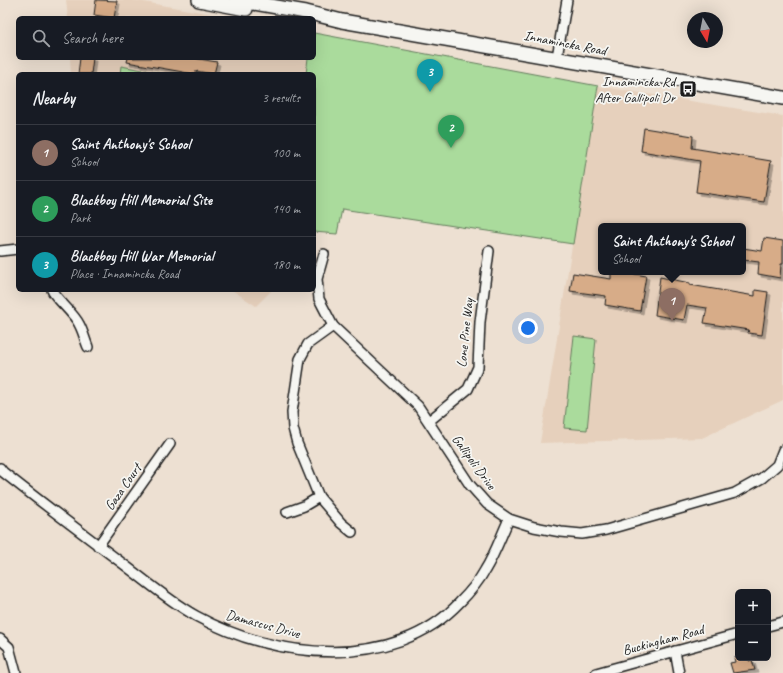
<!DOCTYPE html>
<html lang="en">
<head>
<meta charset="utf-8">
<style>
	:root { --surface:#171b24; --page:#20242c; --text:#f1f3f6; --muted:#9ea1a6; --line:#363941; --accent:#db2777 }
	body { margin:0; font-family:Caveat,sans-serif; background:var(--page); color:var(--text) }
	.controls { position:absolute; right:12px; bottom:12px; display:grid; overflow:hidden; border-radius:6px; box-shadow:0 4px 16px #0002 }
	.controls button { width:36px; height:36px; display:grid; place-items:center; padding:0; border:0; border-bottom:1px solid var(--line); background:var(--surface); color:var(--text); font:20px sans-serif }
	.compass { position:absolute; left:687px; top:12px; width:36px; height:36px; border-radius:50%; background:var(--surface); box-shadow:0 4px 16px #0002; rotate:170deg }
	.you { position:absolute; left:528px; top:328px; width:14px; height:14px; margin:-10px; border:3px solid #fff; border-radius:50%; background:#1a73e8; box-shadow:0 0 0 6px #1a73e833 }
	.badge { display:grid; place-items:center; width:26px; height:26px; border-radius:50%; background:var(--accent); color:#fff; font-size:13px; font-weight:700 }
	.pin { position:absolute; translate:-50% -33px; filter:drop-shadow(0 1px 2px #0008) }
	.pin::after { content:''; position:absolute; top:21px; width:14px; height:12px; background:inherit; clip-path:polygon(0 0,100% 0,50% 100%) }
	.popup { position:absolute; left:598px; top:223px; width:148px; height:52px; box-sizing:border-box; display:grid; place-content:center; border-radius:6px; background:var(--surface); filter:drop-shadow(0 1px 3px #0005); font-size:13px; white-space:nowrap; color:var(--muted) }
	.popup b { font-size:15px; color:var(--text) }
	.popup::after { content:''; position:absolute; left:50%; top:100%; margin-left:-8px; border:8px solid transparent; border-top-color:var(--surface) }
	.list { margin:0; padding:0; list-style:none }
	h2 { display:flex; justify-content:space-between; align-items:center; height:52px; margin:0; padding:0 16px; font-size:17px }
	h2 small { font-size:13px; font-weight:400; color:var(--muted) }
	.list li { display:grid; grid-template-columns:26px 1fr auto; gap:12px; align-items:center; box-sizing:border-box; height:56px; padding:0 16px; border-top:1px solid var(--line) }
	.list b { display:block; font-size:15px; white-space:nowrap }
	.list p { margin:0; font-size:13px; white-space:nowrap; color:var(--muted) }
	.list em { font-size:13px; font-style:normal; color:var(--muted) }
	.icon { flex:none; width:22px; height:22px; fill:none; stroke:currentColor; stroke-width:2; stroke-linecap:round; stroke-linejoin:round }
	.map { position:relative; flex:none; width:783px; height:673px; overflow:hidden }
	.search { position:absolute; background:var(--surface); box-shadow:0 4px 16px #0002; left:16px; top:16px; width:300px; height:44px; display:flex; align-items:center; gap:10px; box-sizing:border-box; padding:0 14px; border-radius:6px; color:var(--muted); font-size:15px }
	.panel { position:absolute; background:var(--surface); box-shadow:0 4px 16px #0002; left:16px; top:72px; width:300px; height:220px; border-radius:6px }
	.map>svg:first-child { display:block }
</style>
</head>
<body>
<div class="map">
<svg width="783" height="673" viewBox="0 0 783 673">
	<defs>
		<filter id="shadow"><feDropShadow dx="3" dy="3" stdDeviation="0" flood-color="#0004"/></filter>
	</defs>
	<rect width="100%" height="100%" fill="#ede0d2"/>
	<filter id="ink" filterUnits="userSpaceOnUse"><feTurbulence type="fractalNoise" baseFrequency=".025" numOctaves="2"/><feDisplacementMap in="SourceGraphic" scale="8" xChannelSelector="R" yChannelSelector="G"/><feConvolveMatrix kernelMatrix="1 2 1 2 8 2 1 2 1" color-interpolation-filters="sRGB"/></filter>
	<g filter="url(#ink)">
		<g fill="#e6d0bc" fill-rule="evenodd">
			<path d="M 66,0 L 133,0 L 233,18 L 68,18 Z"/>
			<path d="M 70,58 L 308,58 L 306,74 L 71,74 Z"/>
			<path d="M 598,86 L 783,116 L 783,400 L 702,438 L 540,443 ZM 601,226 L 743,226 L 743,272 L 601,272 Z"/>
			<path d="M 232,290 L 272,290 L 256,306 Z"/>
		</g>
		<g fill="#aadb9c" stroke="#637c5c">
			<path d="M 314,33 L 598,86 L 573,244 L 342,209 L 337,234 L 314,232 L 314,74 L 306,74 L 308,58 L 314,58 Z"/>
			<path d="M 121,66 L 165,74 L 120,74 Z"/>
			<path d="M 574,336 L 596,339 L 587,430 L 564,428 Z"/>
		</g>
		<g fill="#d7ac88" stroke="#1c1c1c" filter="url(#shadow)">
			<path d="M 96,0 L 117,1 L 114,18 L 94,15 Z"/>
			<path d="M 80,58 L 93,58 L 91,74 L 78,74 Z"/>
			<path d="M 128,58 L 193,58 L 217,62 L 214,74 L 196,71 L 196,74 L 194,74 L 127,62 Z"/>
			<path d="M 644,128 L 693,136 L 692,148 L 771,161 L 764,202 L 696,192 L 700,161 L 641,151 Z"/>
			<path d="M 764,238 L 783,241 L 783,264 L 781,264 L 780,278 L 758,274 L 759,262 L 743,260 L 743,248 L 762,251 Z"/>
			<path d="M 611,272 L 624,272 L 646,276 L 640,311 L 605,305 L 606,296 L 570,291 L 573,273 L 611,279 Z"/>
			<path d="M 660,277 L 690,283 L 690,285 L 755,296 L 755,290 L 768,292 L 762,335 L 748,333 L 749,330 L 704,323 L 707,308 L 687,305 L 684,320 L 655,315 Z"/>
			<path d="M 734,658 L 749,658 L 749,661 L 752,660 L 755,670 L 733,673 L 730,663 L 735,662 Z"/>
		</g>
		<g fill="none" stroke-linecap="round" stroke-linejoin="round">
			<g stroke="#1c1c1c" stroke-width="12">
				<g id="minor">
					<path d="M 557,57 L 567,0"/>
					<path d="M 0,251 L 18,249"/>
					<path d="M 324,254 L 317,279 L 319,299 L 333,326 L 418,406 L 470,485 L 487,504 L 509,519 L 534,527 L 561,532 L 582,534 L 606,530 L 735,493 L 762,478 L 777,465 L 783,450"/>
					<path d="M 52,290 C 54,297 74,313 79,324 C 83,331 85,340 88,347"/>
					<path d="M 333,326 L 308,344 L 300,359 L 292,412 L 293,428 L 297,443 L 319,497 L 341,523 L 352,532"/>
					<path d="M 429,421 L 468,389 L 478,367 L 480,322 L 489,251"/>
					<path d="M 0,468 L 3,472 C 42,503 82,533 122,563 C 146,581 169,601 196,616 C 274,659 394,673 460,602 C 469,593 479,581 485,570 C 495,554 501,536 509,519"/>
					<path d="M 287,512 L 304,506 L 319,497"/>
					<path d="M 98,546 L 170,444"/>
					<path d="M 768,626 L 783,622"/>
					<path d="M 0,639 L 9,647 L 16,673"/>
					<path d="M 675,651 L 679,673"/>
					<path d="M 596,673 L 738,634"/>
				</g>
			</g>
			<g stroke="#1c1c1c" stroke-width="16">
				<g id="secondary">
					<path d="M 199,0 L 246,9"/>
					<path d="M 236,0 L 306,12 L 342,21 L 783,98"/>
				</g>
			</g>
			<use href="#minor" stroke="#f6f6f2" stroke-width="9"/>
			<use href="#secondary" stroke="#f6f6f2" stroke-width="13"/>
		</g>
	</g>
	<defs>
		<g id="bus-square" transform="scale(0.9)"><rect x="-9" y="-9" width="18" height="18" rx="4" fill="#1c1c1c" stroke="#f6f6f2"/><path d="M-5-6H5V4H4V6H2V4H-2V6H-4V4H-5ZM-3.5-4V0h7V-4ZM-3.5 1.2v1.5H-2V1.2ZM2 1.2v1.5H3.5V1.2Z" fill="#fff"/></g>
	</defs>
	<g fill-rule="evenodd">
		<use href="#bus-square" x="688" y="89"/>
	</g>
	<g text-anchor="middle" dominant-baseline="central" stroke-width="3.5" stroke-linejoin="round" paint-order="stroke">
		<g font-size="14" fill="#1c1c1c" stroke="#f6f6f2">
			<text transform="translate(565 43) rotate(11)">Innamincka Road</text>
			<text transform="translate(465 333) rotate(-84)">Lone Pine Way</text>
			<text transform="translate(474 462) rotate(54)">Gallipoli Drive</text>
			<text transform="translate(123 487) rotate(-55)">Gaza Court</text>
			<text transform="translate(263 624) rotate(15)">Damascus Drive</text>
			<text transform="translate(663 640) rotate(-15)">Buckingham Road</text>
		</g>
		<g font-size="14" fill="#1c1c1c" stroke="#f6f6f2" text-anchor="end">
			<text x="675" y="81">Innamincka Rd<tspan x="675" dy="16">After Gallipoli Dr</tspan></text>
		</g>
	</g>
</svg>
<div class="controls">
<button>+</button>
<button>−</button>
</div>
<svg class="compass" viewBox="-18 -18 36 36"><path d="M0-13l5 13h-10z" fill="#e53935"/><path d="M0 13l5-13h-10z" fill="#9ea1a6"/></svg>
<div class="you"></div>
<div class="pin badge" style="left:672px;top:321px;background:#8d6e63">1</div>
<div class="popup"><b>Saint Anthony's School</b>School</div>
<div class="pin badge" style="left:451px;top:148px;background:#2e9e5b">2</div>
<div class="pin badge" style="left:430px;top:92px;background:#0f9aa8">3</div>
<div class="search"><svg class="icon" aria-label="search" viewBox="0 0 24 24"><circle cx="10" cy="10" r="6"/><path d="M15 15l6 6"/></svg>Search here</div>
<section class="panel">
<h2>Nearby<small>3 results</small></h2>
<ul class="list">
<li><span class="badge" style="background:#8d6e63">1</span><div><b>Saint Anthony's School</b><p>School</p></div><em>100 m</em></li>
<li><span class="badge" style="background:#2e9e5b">2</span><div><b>Blackboy Hill Memorial Site</b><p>Park</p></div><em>140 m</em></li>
<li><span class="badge" style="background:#0f9aa8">3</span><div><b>Blackboy Hill War Memorial</b><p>Place · Innamincka Road</p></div><em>180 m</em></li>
</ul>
</section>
</div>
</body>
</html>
